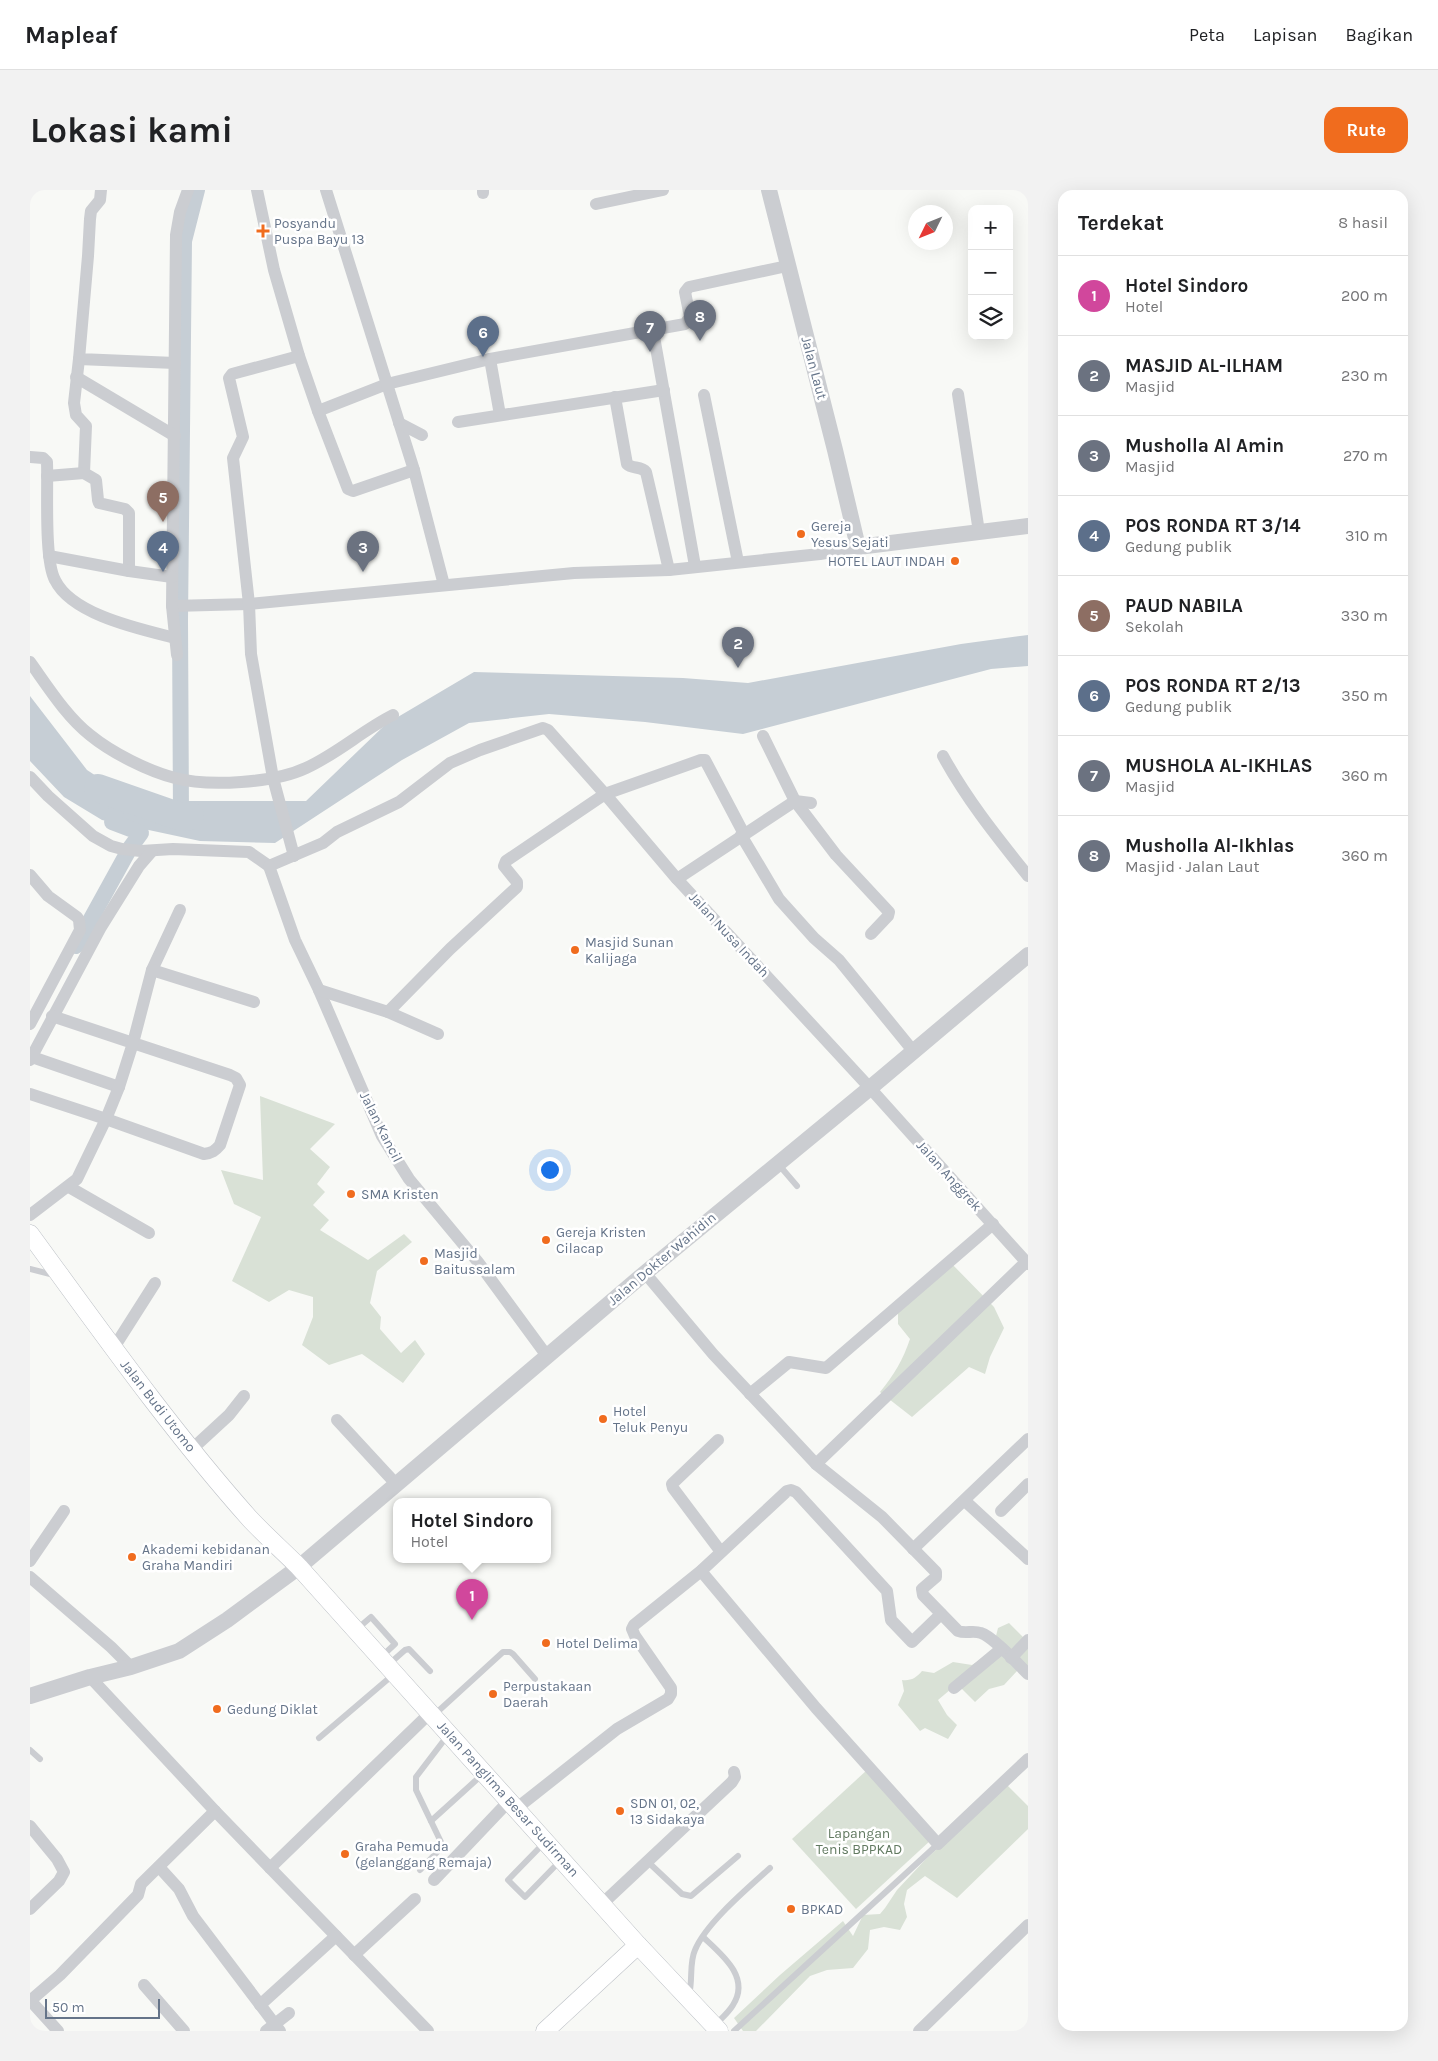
<!DOCTYPE html>
<html lang="id">
<head>
<meta charset="utf-8">
<style>
	:root { --surface:#fff; --page:#f2f2f2; --text:#202124; --muted:#757577; --line:#e0e0e0; --accent:#f06c1e }
	body { margin:0; font-family:Karla,sans-serif; background:var(--page); color:var(--text) }
	.controls { position:absolute; right:15px; top:15px; display:grid; overflow:hidden; border-radius:10px; box-shadow:0 5px 20px #0002 }
	.controls button { width:45px; height:45px; display:grid; place-items:center; padding:0; border:0; border-bottom:1px solid var(--line); background:var(--surface); color:var(--text); font:25px sans-serif }
	.compass { position:absolute; left:878px; top:15px; width:45px; height:45px; border-radius:50%; background:var(--surface); box-shadow:0 5px 20px #0002; rotate:227deg }
	.scale { position:absolute; left:15px; bottom:12px; width:115px; box-sizing:border-box; padding-left:5px; border:2px solid #657489; border-top:0; font-size:14px; line-height:18px; white-space:nowrap; color:#657489; -webkit-text-stroke:4px #fff; paint-order:stroke }
	.you { position:absolute; left:519px; top:979px; width:18px; height:18px; margin:-12px; border:4px solid #fff; border-radius:50%; background:#1a73e8; box-shadow:0 0 0 8px #1a73e833 }
	.badge { display:grid; place-items:center; width:32px; height:32px; border-radius:50%; background:var(--accent); color:#fff; font-size:16px; font-weight:700 }
	.pin { position:absolute; translate:-50% -41px; filter:drop-shadow(0 1px 2px #0008) }
	.pin::after { content:''; position:absolute; top:26px; width:18px; height:15px; background:inherit; clip-path:polygon(0 0,100% 0,50% 100%) }
	.popup { position:absolute; left:363px; top:1308px; width:158px; height:65px; box-sizing:border-box; display:grid; place-content:center; border-radius:10px; background:var(--surface); filter:drop-shadow(0 1px 4px #0005); font-size:16px; white-space:nowrap; color:var(--muted) }
	.popup b { font-size:19px; color:var(--text) }
	.popup::after { content:''; position:absolute; left:50%; top:100%; margin-left:-10px; border:10px solid transparent; border-top-color:var(--surface) }
	.list { margin:0; padding:0; list-style:none }
	h2 { display:flex; justify-content:space-between; align-items:center; height:65px; margin:0; padding:0 20px; font-size:21px }
	h2 small { font-size:16px; font-weight:400; color:var(--muted) }
	.list li { display:grid; grid-template-columns:32px 1fr auto; gap:15px; align-items:center; box-sizing:border-box; height:80px; padding:0 20px; border-top:1px solid var(--line) }
	.list b { display:block; font-size:19px; white-space:nowrap }
	.list p { margin:0; font-size:16px; white-space:nowrap; color:var(--muted) }
	.list em { font-size:16px; font-style:normal; color:var(--muted) }
	.icon { flex:none; width:28px; height:28px; fill:none; stroke:currentColor; stroke-width:2; stroke-linecap:round; stroke-linejoin:round }
	.map { position:relative; flex:none; width:998px; height:1841px; overflow:hidden; border-radius:15px }
	header { display:flex; align-items:center; gap:30px; box-sizing:border-box; height:70px; padding:0 25px; background:var(--surface); border-bottom:1px solid var(--line) }
	header strong { font-size:24px }
	nav { display:flex; gap:28px; margin-inline-start:auto; font-size:18px }
	.intro { display:flex; align-items:center; justify-content:space-between; box-sizing:border-box; height:120px; padding:0 30px }
	h1 { margin:0; font-size:35px }
	.button { padding:12px 22px; border-radius:15px; background:var(--accent); color:#fff; font-size:18px; font-weight:700 }
	main { display:flex; gap:30px; padding:0 30px }
	aside { flex:1; background:var(--surface); border-radius:15px; box-shadow:0 5px 20px #0002 }
	.map>svg:first-child { display:block }
</style>
</head>
<body>
<header>
<strong>Mapleaf</strong>
<nav><a>Peta</a><a>Lapisan</a><a>Bagikan</a></nav>
</header>
<div class="intro"><h1>Lokasi kami</h1><a class="button">Rute</a></div>
<main>
<div class="map">
<svg width="998" height="1841" viewBox="0 0 998 1841">
	<rect width="100%" height="100%" fill="#f8f9f6"/>
	<g fill="#d9e1d6">
		<path d="M 230,906 L 305,934 L 280,959 L 300,977 L 287,994 L 295,1002 L 283,1015 L 299,1030 L 290,1040 L 338,1070 L 374,1044 L 382,1052 L 347,1081 L 340,1113 L 351,1127 L 350,1139 L 371,1163 L 385,1150 L 395,1164 L 373,1193 L 332,1164 L 299,1175 L 272,1155 L 283,1127 L 283,1107 L 259,1100 L 239,1112 L 202,1091 L 231,1027 L 204,1014 L 191,980 L 233,990 Z"/>
		<path d="M 921,1073 L 964,1117 L 974,1138 L 960,1167 L 955,1184 L 939,1177 L 882,1227 L 850,1202 C 864,1185 873,1170 880,1149 L 868,1134 L 868,1115 Z"/>
		<path d="M 979,1433 L 998,1452 L 998,1485 L 987,1481 L 974,1495 L 959,1499 L 945,1512 L 927,1494 L 908,1510 L 917,1525 L 927,1535 L 918,1549 L 895,1538 L 890,1541 L 868,1515 L 874,1501 L 872,1490 C 881,1491 886,1488 892,1481 L 904,1483 L 923,1472 L 942,1475 L 962,1462 L 968,1438 Z"/>
		<path d="M 837,1580 L 901,1650 L 826,1719 L 762,1649 Z"/>
		<path d="M 977,1595 L 998,1616 L 998,1639 L 927,1708 L 895,1686 L 877,1700 L 874,1714 L 877,1727 L 870,1740 L 854,1737 L 840,1740 L 838,1759 L 823,1778 L 797,1780 L 780,1786 L 726,1841 L 713,1841 L 704,1828 L 750,1785 L 813,1731 L 823,1746 L 833,1725 L 850,1724 L 855,1718 L 867,1700 L 895,1670 Z"/>
	</g>
	<path fill="#c6ced5" d="M 998,445 L 998,476 L 961,479 L 713,544 L 615,532 L 519,524 L 439,533 L 372,570 L 245,653 L 170,651 L 72,630 L 34,607 L 0,571 L 0,506 L 57,580 L 118,620 L 150,611 L 276,611 L 356,534 L 444,482 L 653,488 L 718,493 L 931,454 Z"/>
	<g fill="none" stroke-linecap="round" stroke-linejoin="round">
		<g stroke="#c6ced5" stroke-width="16">
			<path d="M 151,627 L 150,430 L 154,51 L 167,0"/>
			<path d="M 46,756 L 100,658 L 111,643 L 82,632 L 90,611"/>
		</g>
		<path stroke="#c6ced5" stroke-width="28" d="M 68,598 L 151,627 L 160,626"/>
		<g stroke="#bcc0c6" stroke-width="19">
			<g id="secondary">
				<path d="M 0,1044 C 71,1141 140,1239 220,1329 C 235,1345 253,1361 269,1377 L 608,1755 L 689,1841"/>
				<path d="M 515,1841 L 608,1755"/>
			</g>
		</g>
		<g stroke="#cbcdd1" stroke-width="6">
			<path d="M 749,975 L 767,996"/>
			<path d="M 0,1079 L 24,1085"/>
			<path d="M 327,1439 L 341,1427 L 365,1454 L 351,1467"/>
			<path d="M 358,1475 L 375,1460 L 379,1459 L 400,1481"/>
			<path d="M 404,1525 L 473,1462 L 480,1462 L 483,1464 L 505,1489"/>
			<path d="M 289,1548 L 364,1484"/>
			<path d="M 0,1560 L 10,1569"/>
			<path d="M 401,1631 L 454,1583"/>
			<path d="M 514,1653 L 478,1690 L 495,1707 L 531,1670"/>
			<path d="M 617,1671 L 652,1704 L 661,1706 L 708,1666"/>
			<path d="M 390,1680 L 411,1658 L 411,1652 L 386,1600 L 386,1587 L 418,1545"/>
			<path d="M 673,1747 C 691,1764 721,1787 703,1815 C 699,1822 691,1829 685,1835"/>
			<path d="M 659,1805 C 663,1790 659,1773 665,1760 C 676,1733 718,1698 740,1678"/>
			<path d="M 704,1841 L 908,1654"/>
		</g>
		<g stroke="#cbcdd1" stroke-width="12">
			<path d="M 71,0 L 70,10 L 61,21 L 60,29 L 58,66 L 49,169 L 145,173"/>
			<path d="M 158,0 L 150,22 L 146,45 L 142,416 L 219,414 L 544,383 L 639,380 L 790,364 L 828,357"/>
			<path d="M 227,0 L 244,80 L 269,166 L 288,221 L 357,194 L 460,169 L 655,134 L 660,127 L 655,102 L 659,97 L 757,76"/>
			<path d="M 296,0 L 384,280 L 414,395"/>
			<path d="M 453,0 L 453,3"/>
			<path d="M 566,14 L 633,0"/>
			<path d="M 623,141 L 665,376"/>
			<path d="M 49,169 L 44,213 L 46,225 L 56,236 L 54,283 L 66,290 L 68,310 L 69,313 L 95,319 L 99,323 L 99,381 L 142,387"/>
			<path d="M 460,169 L 470,225"/>
			<path d="M 46,187 L 145,246"/>
			<path d="M 928,204 L 949,342"/>
			<path d="M 674,205 L 708,372"/>
			<path d="M 585,207 L 597,274 C 602,279 611,276 616,282 L 639,380"/>
			<path d="M 288,221 L 318,299 L 323,301 L 384,280"/>
			<path d="M 428,232 L 634,200"/>
			<path d="M 369,233 L 392,245"/>
			<path d="M 0,267 L 13,268 L 17,272 C 18,298 14,370 25,390 C 42,425 110,439 145,448"/>
			<path d="M 17,286 L 54,283"/>
			<path d="M 19,366 L 99,381"/>
			<path d="M 142,416 L 147,465"/>
			<path d="M 0,472 C 18,497 36,526 60,545 C 82,563 118,581 145,588 C 179,597 244,593 276,578 C 307,564 333,540 363,525"/>
			<path d="M 733,546 L 765,611 L 806,665 L 859,722 L 858,726 L 841,744"/>
			<path d="M 913,566 C 937,610 967,647 998,686"/>
			<path d="M 0,587 L 18,606 L 63,646 L 81,656 L 92,659 L 111,661 L 143,659 L 219,662 L 239,676"/>
			<path d="M 711,645 L 749,709 L 784,748 L 809,770 L 884,862"/>
			<path d="M 264,666 L 243,588 L 221,464 L 219,414 L 203,268 L 213,247 L 199,188 L 202,184 L 269,166"/>
			<path d="M 239,676 L 293,653 L 307,642 L 369,612 L 420,573 L 450,560 L 513,538 L 518,540 L 575,604 L 671,570 L 675,570 L 714,644"/>
			<path d="M 239,676 L 265,750 L 289,800 L 352,946 L 379,989 L 448,1072 L 517,1166"/>
			<path d="M 0,685 L 18,706 L 47,727 L 49,730 L 50,740 L 0,834"/>
			<path d="M 647,689 L 765,611 L 781,613"/>
			<path d="M 122,780 L 150,720"/>
			<path d="M 289,800 L 358,822 L 408,844"/>
			<path d="M 358,822 L 420,759 L 487,697 L 487,692 L 474,676 L 476,671 L 575,604 L 647,689 L 840,898 L 998,1074"/>
			<path d="M 2,867 L 89,897"/>
			<path d="M 0,870 L 71,737 L 109,676 L 122,661"/>
			<path d="M 0,904 L 76,929 L 174,964 C 182,963 185,961 190,955 L 210,895 L 206,888 L 200,885 L 103,853 L 122,780 L 224,812"/>
			<path d="M 39,997 L 119,1043"/>
			<path d="M 0,1025 L 47,989 L 76,929 L 89,897 L 103,853 L 22,826"/>
			<path d="M 615,1083 L 683,1164 L 786,1274 L 852,1327 L 906,1382 L 906,1387 L 892,1399 L 893,1405 L 928,1441 C 936,1444 943,1440 951,1443 C 962,1446 988,1474 998,1484"/>
			<path d="M 83,1159 L 125,1093"/>
			<path d="M 720,1204 L 759,1172 L 796,1178 L 963,1034"/>
			<path d="M 307,1230 L 367,1295"/>
			<path d="M 688,1250 L 642,1294 L 643,1298 L 691,1362"/>
			<path d="M 161,1260 L 199,1225 L 214,1206"/>
			<path d="M 786,1274 L 996,1072"/>
			<path d="M 935,1311 L 998,1369"/>
			<path d="M 971,1321 L 998,1294"/>
			<path d="M 883,1359 L 998,1249"/>
			<path d="M 0,1371 L 34,1321"/>
			<path d="M 671,1381 L 786,1518 L 908,1654 L 998,1569"/>
			<path d="M 0,1387 L 81,1457 L 101,1477"/>
			<path d="M 981,1468 L 998,1450"/>
			<path d="M 60,1487 L 185,1621 L 398,1841"/>
			<path d="M 924,1498 L 971,1459"/>
			<path d="M 487,1618 L 587,1539 L 638,1509 L 641,1504 L 641,1498 L 605,1446 L 602,1439 L 604,1435 L 671,1381 L 757,1301 L 761,1300 L 766,1302 L 857,1401 L 861,1430 L 882,1452 L 911,1424"/>
			<path d="M 0,1636 L 27,1669 L 34,1682 L 29,1691 L 0,1719"/>
			<path d="M 129,1677 L 149,1699 L 163,1726 L 250,1841"/>
			<path d="M 240,1678 L 400,1523"/>
			<path d="M 404,1690 L 479,1611"/>
			<path d="M 572,1714 L 702,1592 L 705,1587 L 704,1582"/>
			<path d="M 324,1765 L 385,1709"/>
			<path d="M 114,1795 L 154,1841"/>
			<path d="M 0,1810 L 28,1841"/>
			<path d="M 0,1811 L 30,1785 L 108,1705 L 111,1694 L 185,1621"/>
			<path d="M 230,1815 L 306,1746"/>
			<path d="M 236,1841 L 259,1823"/>
			<path d="M 889,1841 L 998,1735"/>
		</g>
		<g stroke="#cbcdd1" stroke-width="16">
			<path d="M 739,0 L 805,260 L 828,357 L 998,336"/>
			<path d="M 0,1506 L 60,1487 L 101,1477 L 149,1461 L 197,1430 L 269,1377 L 615,1083 L 840,898 L 998,765"/>
		</g>
		<use href="#secondary" stroke="#fff" stroke-width="18"/>
	</g>
	<g fill="#f06c1e" stroke="#fff" stroke-width="2">
		<path d="M230.5 33.5h5v5h5v5h-5v5h-5v-5h-5v-5h5z"/>
		<circle cx="771" cy="344" r="5"/>
		<circle cx="925" cy="371" r="5"/>
		<circle cx="545" cy="760" r="5"/>
		<circle cx="321" cy="1004" r="5"/>
		<circle cx="516" cy="1050" r="5"/>
		<circle cx="394" cy="1071" r="5"/>
		<circle cx="573" cy="1229" r="5"/>
		<circle cx="102" cy="1367" r="5"/>
		<circle cx="516" cy="1453" r="5"/>
		<circle cx="463" cy="1504" r="5"/>
		<circle cx="187" cy="1519" r="5"/>
		<circle cx="590" cy="1621" r="5"/>
		<circle cx="315" cy="1664" r="5"/>
		<circle cx="761" cy="1719" r="5"/>
	</g>
	<g text-anchor="middle" dominant-baseline="central" stroke-width="5" stroke-linejoin="round" paint-order="stroke">
		<g font-size="14" fill="#657489" stroke="#fff" text-anchor="start">
			<text x="244" y="33">Posyandu<tspan x="244" dy="16">Puspa Bayu 13</tspan></text>
			<text x="781" y="336">Gereja<tspan x="781" dy="16">Yesus Sejati</tspan></text>
			<text x="915" y="371" text-anchor="end">HOTEL LAUT INDAH</text>
			<text x="555" y="752">Masjid Sunan<tspan x="555" dy="16">Kalijaga</tspan></text>
			<text x="331" y="1004">SMA Kristen</text>
			<text x="526" y="1042">Gereja Kristen<tspan x="526" dy="16">Cilacap</tspan></text>
			<text x="404" y="1063">Masjid<tspan x="404" dy="16">Baitussalam</tspan></text>
			<text x="583" y="1221">Hotel<tspan x="583" dy="16">Teluk Penyu</tspan></text>
			<text x="112" y="1359">Akademi kebidanan<tspan x="112" dy="16">Graha Mandiri</tspan></text>
			<text x="526" y="1453">Hotel Delima</text>
			<text x="473" y="1496">Perpustakaan<tspan x="473" dy="16">Daerah</tspan></text>
			<text x="197" y="1519">Gedung Diklat</text>
			<text x="600" y="1613">SDN 01, 02,<tspan x="600" dy="16">13 Sidakaya</tspan></text>
			<text x="325" y="1656">Graha Pemuda<tspan x="325" dy="16">(gelanggang Remaja)</tspan></text>
			<text x="771" y="1719">BPKAD</text>
		</g>
		<g font-size="14" fill="#657489" stroke="#fff">
			<text transform="translate(784 178) rotate(75)">Jalan Laut</text>
			<text transform="translate(699 745) rotate(47)">Jalan Nusa Indah</text>
			<text transform="translate(351 937) rotate(63)">Jalan Kancil</text>
			<text transform="translate(919 986) rotate(48)">Jalan Anggrek</text>
			<text transform="translate(632 1069) rotate(-40)">Jalan Dokter Wahidin</text>
			<text transform="translate(128 1216) rotate(52)">Jalan Budi Utomo</text>
			<text transform="translate(478 1609) rotate(48)">Jalan Panglima Besar Sudirman</text>
		</g>
		<g font-size="14" fill="#627a61" stroke="#fff">
			<text x="829" y="1643">Lapangan<tspan x="829" dy="16">Tenis BPPKAD</tspan></text>
		</g>
	</g>
</svg>
<div class="controls">
<button>+</button>
<button>−</button>
<button><svg class="icon" aria-label="layers" viewBox="0 0 24 24"><path d="M12 4l9 5-9 5-9-5zM3 14l9 5 9-5"/></svg></button>
</div>
<svg class="compass" viewBox="-18 -18 36 36"><path d="M0-13l5 13h-10z" fill="#e53935"/><path d="M0 13l5-13h-10z" fill="#757577"/></svg>
<div class="scale">50 m</div>
<div class="you"></div>
<div class="pin badge" style="left:442px;top:1430px;background:#d1479c">1</div>
<div class="popup"><b>Hotel Sindoro</b>Hotel</div>
<div class="pin badge" style="left:708px;top:478px;background:#6b7280">2</div>
<div class="pin badge" style="left:333px;top:382px;background:#6b7280">3</div>
<div class="pin badge" style="left:133px;top:382px;background:#5c6f8a">4</div>
<div class="pin badge" style="left:133px;top:332px;background:#8d6e63">5</div>
<div class="pin badge" style="left:453px;top:167px;background:#5c6f8a">6</div>
<div class="pin badge" style="left:620px;top:162px;background:#6b7280">7</div>
<div class="pin badge" style="left:670px;top:151px;background:#6b7280">8</div>
</div>
<aside>
<h2>Terdekat<small>8 hasil</small></h2>
<ul class="list">
<li><span class="badge" style="background:#d1479c">1</span><div><b>Hotel Sindoro</b><p>Hotel</p></div><em>200 m</em></li>
<li><span class="badge" style="background:#6b7280">2</span><div><b>MASJID AL-ILHAM</b><p>Masjid</p></div><em>230 m</em></li>
<li><span class="badge" style="background:#6b7280">3</span><div><b>Musholla Al Amin</b><p>Masjid</p></div><em>270 m</em></li>
<li><span class="badge" style="background:#5c6f8a">4</span><div><b>POS RONDA RT 3/14</b><p>Gedung publik</p></div><em>310 m</em></li>
<li><span class="badge" style="background:#8d6e63">5</span><div><b>PAUD NABILA</b><p>Sekolah</p></div><em>330 m</em></li>
<li><span class="badge" style="background:#5c6f8a">6</span><div><b>POS RONDA RT 2/13</b><p>Gedung publik</p></div><em>350 m</em></li>
<li><span class="badge" style="background:#6b7280">7</span><div><b>MUSHOLA AL-IKHLAS</b><p>Masjid</p></div><em>360 m</em></li>
<li><span class="badge" style="background:#6b7280">8</span><div><b>Musholla Al-Ikhlas</b><p>Masjid · Jalan Laut</p></div><em>360 m</em></li>
</ul>
</aside>
</main>
</body>
</html>
